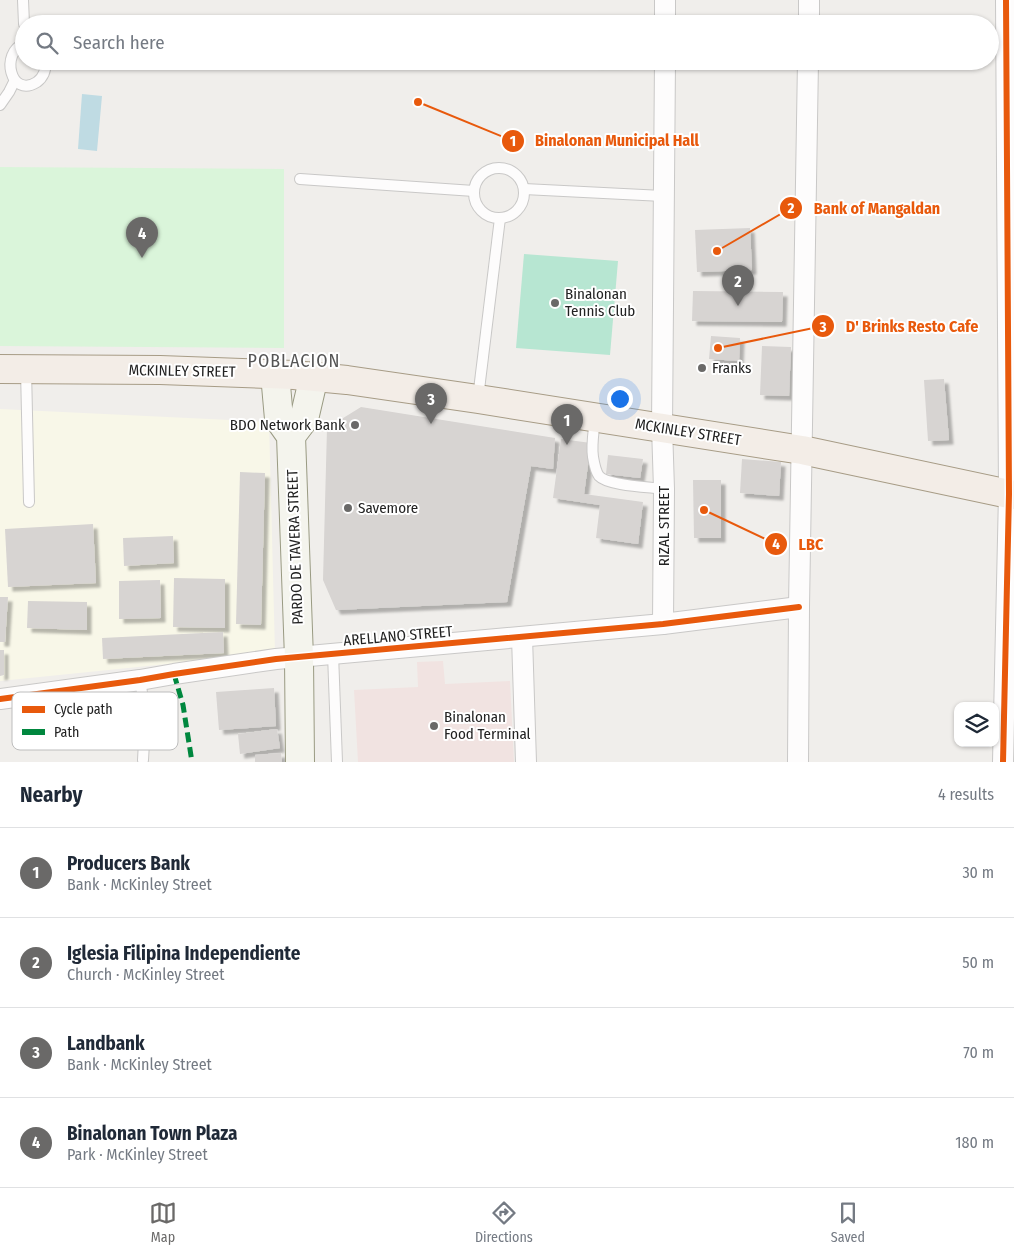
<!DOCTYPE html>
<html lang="en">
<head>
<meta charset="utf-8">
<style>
	:root { --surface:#fff; --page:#f6f6f7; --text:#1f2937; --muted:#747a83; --line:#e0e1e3; --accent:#6a6968 }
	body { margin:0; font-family:"Fira Sans Condensed",sans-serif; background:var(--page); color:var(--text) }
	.controls { position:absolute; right:15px; bottom:15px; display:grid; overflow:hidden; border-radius:10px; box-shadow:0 1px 4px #0004 }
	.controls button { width:45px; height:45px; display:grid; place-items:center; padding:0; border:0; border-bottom:1px solid var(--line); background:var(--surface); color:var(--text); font:25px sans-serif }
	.you { position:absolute; left:619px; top:398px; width:18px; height:18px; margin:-12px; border:4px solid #fff; border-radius:50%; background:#1a73e8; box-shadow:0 0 0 8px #1a73e833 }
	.badge { display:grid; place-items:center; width:32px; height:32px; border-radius:50%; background:var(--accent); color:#fff; font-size:16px; font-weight:700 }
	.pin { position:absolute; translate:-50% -41px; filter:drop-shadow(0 1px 2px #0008) }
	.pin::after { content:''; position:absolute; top:26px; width:18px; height:15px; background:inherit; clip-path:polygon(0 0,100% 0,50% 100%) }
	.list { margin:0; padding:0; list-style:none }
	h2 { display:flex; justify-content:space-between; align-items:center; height:65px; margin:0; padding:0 20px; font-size:21px }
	h2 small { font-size:16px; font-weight:400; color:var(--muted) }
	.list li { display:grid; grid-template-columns:32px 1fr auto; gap:15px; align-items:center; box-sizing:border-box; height:90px; padding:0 20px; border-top:1px solid var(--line) }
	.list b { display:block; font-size:19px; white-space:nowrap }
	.list p { margin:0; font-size:16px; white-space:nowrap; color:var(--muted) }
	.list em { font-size:16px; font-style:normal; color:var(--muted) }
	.icon { flex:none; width:28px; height:28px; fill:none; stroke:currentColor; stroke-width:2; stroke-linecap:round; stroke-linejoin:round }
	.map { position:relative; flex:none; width:1014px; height:762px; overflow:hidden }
	.search { position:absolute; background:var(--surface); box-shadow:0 1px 4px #0004; left:15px; right:15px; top:15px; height:55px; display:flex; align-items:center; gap:12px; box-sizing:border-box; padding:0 18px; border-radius:28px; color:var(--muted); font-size:19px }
	.sheet { height:425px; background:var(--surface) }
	nav { display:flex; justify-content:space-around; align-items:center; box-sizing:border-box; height:70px; border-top:1px solid var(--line); background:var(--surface); font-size:14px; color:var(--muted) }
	nav a { display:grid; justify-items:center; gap:2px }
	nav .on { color:var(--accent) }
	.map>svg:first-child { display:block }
</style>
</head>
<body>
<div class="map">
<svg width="1014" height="762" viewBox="0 0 1014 762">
	<defs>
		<filter id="shadow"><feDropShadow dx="4.5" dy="4.5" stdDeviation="1" flood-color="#0004"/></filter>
	</defs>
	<rect width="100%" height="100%" fill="#f0eeeb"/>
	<path fill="#f1e3e1" d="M 443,661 L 445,684 L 510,681 L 514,762 L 358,762 L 354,690 L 418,687 L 417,662 Z"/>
	<path fill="#f8f7e8" d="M 0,409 L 269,422 L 275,653 L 0,681 Z"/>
	<path fill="#daf5da" d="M 0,167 L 284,169 L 284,348 L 0,346 Z"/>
	<path fill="#b7e6d2" d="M 524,254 L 618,261 L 610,355 L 516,348 Z"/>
	<path fill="#bfdbe3" d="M 82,94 L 102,96 L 97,151 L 78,149 Z"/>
	<g fill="#d7d4d2" filter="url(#shadow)">
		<path d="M 516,15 L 578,18 L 578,24 L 515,24 Z"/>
		<rect x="606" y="22" width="28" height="2"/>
		<path d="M 595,61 L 634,61 L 634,63 L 595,64 Z"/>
		<path d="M 750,228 L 752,270 L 697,272 L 695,230 Z"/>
		<path d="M 693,291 L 783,292 L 782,322 L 692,321 Z"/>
		<path d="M 711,336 L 740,338 L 739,361 L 709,359 Z"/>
		<path d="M 762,346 L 791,347 L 789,396 L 760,395 Z"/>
		<path d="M 944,379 L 949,440 L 928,441 L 924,380 Z"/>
		<path d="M 361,407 L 555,438 L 553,469 L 531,466 L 507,602 L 336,610 L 323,580 L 327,428 Z"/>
		<path d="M 561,439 L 591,443 L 584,494 L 643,502 L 638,544 L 596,538 L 600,505 L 553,498 Z"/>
		<path d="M 608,455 L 643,459 L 640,478 L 606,474 Z"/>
		<path d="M 742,459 L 781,462 L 779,496 L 740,493 Z"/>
		<path d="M 240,472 L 265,473 L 261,625 L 236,624 Z"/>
		<path d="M 693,480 L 721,480 L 721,538 L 694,538 Z"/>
		<path d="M 93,524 L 96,583 L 8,587 L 5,529 Z"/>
		<path d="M 173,536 L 174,563 L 124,566 L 123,538 Z"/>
		<path d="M 174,578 L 225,579 L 225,628 L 173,627 Z"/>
		<path d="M 160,580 L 161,618 L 119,619 L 119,581 Z"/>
		<path d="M 0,597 L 8,597 L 5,642 L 0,642 Z"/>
		<path d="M 28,601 L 87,602 L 87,630 L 27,628 Z"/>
		<path d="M 223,632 L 224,653 L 103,659 L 102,638 Z"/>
		<path d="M 0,650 L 4,650 L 4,675 L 0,676 Z"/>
		<path d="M 274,688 L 276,726 L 219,730 L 216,692 Z"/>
		<path d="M 277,729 L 280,748 L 240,754 L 238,734 Z"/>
		<path d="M 281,753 L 282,762 L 255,762 L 255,755 Z"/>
	</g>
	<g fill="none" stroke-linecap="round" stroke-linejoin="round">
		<g stroke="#c9c8c7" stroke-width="12">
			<g id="lane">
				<path d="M 23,0 L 24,24"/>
				<path d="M 24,44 C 0,52 10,99 37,82 C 44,77 46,69 46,61"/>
				<path d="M 0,105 L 9,92 L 14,82"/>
				<circle cx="499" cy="193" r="25"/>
				<path d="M 300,179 L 474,191"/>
				<path d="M 524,189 L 663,196"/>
				<path d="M 26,370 L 29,502"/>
				<path d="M 478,398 L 500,218"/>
				<path d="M 595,418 C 594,430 591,445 593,457 C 594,463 596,472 599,476 C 608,486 651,487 664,489"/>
				<path d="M 333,654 L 337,762"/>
				<path d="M 140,680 C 145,707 145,733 143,760"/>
			</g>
		</g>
		<g stroke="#c9c8c7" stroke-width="22">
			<g id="street">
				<path d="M 665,24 L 665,0"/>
				<path d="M 809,24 L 809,0"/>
				<path d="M 663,624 L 664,489 L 662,427 L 665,61"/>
				<path d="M 522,637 L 526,762"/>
				<path d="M 0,699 L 140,680 L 174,674 L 276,659 L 663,624 L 799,607"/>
				<path d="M 798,762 L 799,607 L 808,61"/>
				<path d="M 1003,762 L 1009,494 L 1006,0"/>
			</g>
		</g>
		<g stroke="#999a82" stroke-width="30">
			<g id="secondary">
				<path d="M 275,374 L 279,419 L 291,436 L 299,658 L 300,762"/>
				<path d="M 291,436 L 304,419 L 314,376"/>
			</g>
		</g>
		<g stroke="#a79c86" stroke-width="30">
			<path id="primary" d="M 0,369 L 160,370 L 294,375 L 347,380 L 478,399 L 802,450 L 1014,495"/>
		</g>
		<use href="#lane" stroke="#fdfcfc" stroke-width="10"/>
		<use href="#street" stroke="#fdfcfc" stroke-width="20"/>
		<use href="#secondary" stroke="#f4f4ed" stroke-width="28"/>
		<use href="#primary" stroke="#f3ede7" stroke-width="28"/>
		<path stroke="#00873e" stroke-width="5" stroke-dasharray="10 5" stroke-linecap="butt" d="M 174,674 L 183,705 L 192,762"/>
		<g stroke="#fff" stroke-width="9">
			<g id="cycleway">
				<path d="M 0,699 L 140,680 L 174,674 L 276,659 L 663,624 L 799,607"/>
				<path d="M 1003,762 L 1009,494 L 1006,0"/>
			</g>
		</g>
		<use href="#cycleway" stroke="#e8590c" stroke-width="6"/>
	</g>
	<g fill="#6a6968" stroke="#fff" stroke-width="2">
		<circle cx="555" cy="303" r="5"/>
		<circle cx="702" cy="368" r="5"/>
		<circle cx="355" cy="425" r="5"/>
		<circle cx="348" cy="508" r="5"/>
		<circle cx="434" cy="726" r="5"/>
	</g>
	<g text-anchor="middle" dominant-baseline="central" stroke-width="4" stroke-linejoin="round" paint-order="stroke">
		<g font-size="15" fill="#222" stroke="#fff" text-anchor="start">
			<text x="565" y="294">Binalonan<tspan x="565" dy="17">Tennis Club</tspan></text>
			<text x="712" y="368">Franks</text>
			<text x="345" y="425" text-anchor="end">BDO Network Bank</text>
			<text x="358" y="508">Savemore</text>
			<text x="444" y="717">Binalonan<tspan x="444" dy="17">Food Terminal</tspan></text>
		</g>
		<g font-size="15" fill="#222" stroke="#fff">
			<text transform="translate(182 371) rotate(1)">MCKINLEY STREET</text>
			<text transform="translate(688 432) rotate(9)">MCKINLEY STREET</text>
			<text transform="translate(664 526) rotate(-90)">RIZAL STREET</text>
			<text transform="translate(295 547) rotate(-92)">PARDO DE TAVERA STREET</text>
			<text transform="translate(398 636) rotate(-5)">ARELLANO STREET</text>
		</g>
		<g font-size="18" letter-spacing="1" fill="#555" stroke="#fff">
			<text x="294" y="361">POBLACION</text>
		</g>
	</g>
	<rect x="12" y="692" width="166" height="58" rx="8" fill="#fff" stroke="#bdbdbd" stroke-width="1"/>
	<rect x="22" y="706" width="23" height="7" fill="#e8590c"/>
	<rect x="22" y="729" width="23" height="6" fill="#00873e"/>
	<g font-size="14" fill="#222">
		<text x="54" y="714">Cycle path</text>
		<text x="54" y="737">Path</text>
	</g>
	<path fill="none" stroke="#e8590c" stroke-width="2" d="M418 102L513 141M717 251L791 208M718 348L823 326M704 510L776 544"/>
	<g fill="#e8590c" stroke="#fff" stroke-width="2">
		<circle cx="418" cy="102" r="5"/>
		<circle cx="717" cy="251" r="5"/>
		<circle cx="718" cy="348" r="5"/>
		<circle cx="704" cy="510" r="5"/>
		<circle cx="513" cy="141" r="12"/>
		<circle cx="791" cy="208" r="12"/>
		<circle cx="823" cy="326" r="12"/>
		<circle cx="776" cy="544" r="12"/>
	</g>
	<g font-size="15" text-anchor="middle" font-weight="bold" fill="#fff">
		<text x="513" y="146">1</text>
		<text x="791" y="213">2</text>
		<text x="823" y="332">3</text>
		<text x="776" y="549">4</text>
	</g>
	<g font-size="16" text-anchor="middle" font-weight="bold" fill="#e8590c" stroke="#fff" stroke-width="4" stroke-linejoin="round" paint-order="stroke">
		<text x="617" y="146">Binalonan Municipal Hall</text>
		<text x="877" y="214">Bank of Mangaldan</text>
		<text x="912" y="332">D' Brinks Resto Cafe</text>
		<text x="811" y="550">LBC</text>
	</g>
</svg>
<div class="controls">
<button><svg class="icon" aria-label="layers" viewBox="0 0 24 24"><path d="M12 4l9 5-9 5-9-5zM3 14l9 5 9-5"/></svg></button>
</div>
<div class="you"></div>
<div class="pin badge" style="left:567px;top:445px">1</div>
<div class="pin badge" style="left:738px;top:306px">2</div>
<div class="pin badge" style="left:431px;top:424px">3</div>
<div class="pin badge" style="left:142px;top:258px">4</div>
<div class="search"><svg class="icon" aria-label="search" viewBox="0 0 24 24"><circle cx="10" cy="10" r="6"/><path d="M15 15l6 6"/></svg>Search here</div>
</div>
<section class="sheet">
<h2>Nearby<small>4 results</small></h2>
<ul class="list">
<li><span class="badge">1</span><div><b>Producers Bank</b><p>Bank · McKinley Street</p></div><em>30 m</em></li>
<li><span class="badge">2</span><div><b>Iglesia Filipina Independiente</b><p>Church · McKinley Street</p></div><em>50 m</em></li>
<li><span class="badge">3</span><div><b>Landbank</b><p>Bank · McKinley Street</p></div><em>70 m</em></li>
<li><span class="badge">4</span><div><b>Binalonan Town Plaza</b><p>Park · McKinley Street</p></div><em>180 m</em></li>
</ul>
</section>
<nav>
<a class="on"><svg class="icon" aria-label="map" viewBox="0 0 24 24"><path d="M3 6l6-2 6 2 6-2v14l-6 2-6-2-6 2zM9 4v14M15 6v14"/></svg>Map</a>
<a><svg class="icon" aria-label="directions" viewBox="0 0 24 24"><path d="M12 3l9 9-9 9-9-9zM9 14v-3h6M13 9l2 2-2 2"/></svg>Directions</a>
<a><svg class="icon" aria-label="saved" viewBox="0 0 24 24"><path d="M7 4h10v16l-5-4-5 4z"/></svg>Saved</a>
</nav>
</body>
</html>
